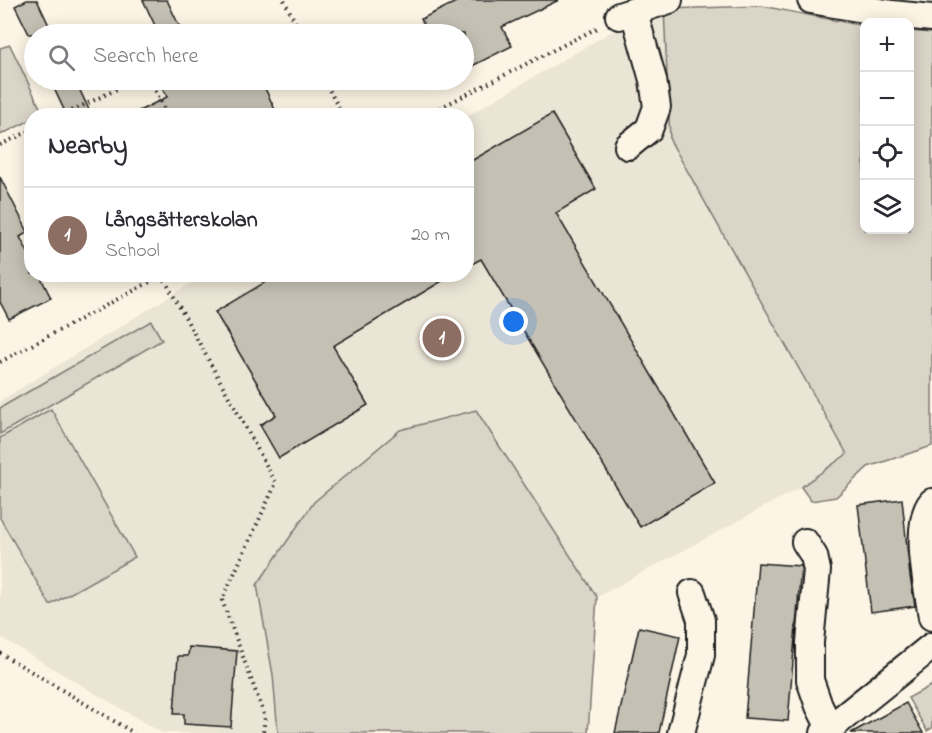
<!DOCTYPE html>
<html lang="en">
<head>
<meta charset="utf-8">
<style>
	:root { --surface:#fff; --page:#f7f7f7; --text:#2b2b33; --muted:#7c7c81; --line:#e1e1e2; --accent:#d1495b }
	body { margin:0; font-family:"Indie Flower",sans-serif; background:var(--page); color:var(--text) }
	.controls { position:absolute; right:18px; top:18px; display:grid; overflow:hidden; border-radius:12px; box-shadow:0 3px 15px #0003 }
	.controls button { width:54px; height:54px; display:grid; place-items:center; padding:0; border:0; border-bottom:2px solid var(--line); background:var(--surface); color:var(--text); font:30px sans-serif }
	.you { position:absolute; left:514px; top:322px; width:21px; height:21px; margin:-15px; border:4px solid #fff; border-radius:50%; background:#1a73e8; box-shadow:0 0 0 9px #1a73e833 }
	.badge { display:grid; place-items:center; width:39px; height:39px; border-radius:50%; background:var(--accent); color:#fff; font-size:20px; font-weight:700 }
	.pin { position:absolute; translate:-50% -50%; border:3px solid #fff; box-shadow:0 2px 6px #0006 }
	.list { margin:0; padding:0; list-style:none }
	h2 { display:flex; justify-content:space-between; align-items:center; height:78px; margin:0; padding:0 24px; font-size:26px }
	h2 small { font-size:20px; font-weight:400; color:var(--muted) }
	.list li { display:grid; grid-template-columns:39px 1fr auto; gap:18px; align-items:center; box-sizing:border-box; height:96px; padding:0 24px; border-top:2px solid var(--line) }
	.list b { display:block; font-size:22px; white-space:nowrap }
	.list p { margin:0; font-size:20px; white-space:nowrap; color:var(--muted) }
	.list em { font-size:20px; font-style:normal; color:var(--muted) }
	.icon { flex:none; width:33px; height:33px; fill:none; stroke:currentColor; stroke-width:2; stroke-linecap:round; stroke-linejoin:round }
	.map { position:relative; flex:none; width:932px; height:733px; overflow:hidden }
	.search { position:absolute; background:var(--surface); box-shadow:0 3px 15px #0003; left:24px; top:24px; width:450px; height:66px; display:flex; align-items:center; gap:15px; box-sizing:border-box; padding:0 21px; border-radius:33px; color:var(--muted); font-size:22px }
	.panel { position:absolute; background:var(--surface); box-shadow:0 3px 15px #0003; left:24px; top:108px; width:450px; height:174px; border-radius:24px }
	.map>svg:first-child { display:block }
</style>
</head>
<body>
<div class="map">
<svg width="932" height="733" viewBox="0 0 932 733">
	<rect width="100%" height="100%" fill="#fcf5e5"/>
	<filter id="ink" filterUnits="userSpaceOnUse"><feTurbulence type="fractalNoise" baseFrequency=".0167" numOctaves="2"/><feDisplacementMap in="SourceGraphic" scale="12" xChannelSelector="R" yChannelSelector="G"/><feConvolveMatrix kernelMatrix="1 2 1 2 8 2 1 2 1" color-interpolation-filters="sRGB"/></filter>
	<g filter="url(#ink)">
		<path fill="#ebe5d6" d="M 664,9 L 670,140 L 848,455 L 801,487 L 597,597 L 476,410 L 273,675 L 278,733 L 162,733 L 0,637 L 0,401 L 204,275 L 466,274 L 467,116 L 623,25 Z"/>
		<g fill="#dbd5c8" stroke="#7c7872" stroke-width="1.5">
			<path d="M 762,6 L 864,26 L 864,230 L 910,230 L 910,31 L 932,33 L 932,446 L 868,467 L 836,497 L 811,501 L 801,487 L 847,454 L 670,140 L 664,9 Z"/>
			<path d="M 10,45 L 43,114 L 32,116 L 31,120 L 0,135 L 0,48 Z"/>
			<path d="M 151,321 L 162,340 L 0,434 L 0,408 Z"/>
			<path d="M 51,409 L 135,557 L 50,605 L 0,518 L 0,438 Z"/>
			<path d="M 476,410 L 597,597 L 588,733 L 278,733 L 273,675 L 257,585 L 314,502 L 400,430 Z"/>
			<path d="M 932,685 L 932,728 L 927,731 L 908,698 Z"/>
		</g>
		<g fill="#c4c0b3" stroke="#1c1c1c" stroke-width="1.5">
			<path d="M 27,0 L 37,0 L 53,34 L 29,34 L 15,6 Z"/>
			<path d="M 143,0 L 167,0 L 183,34 L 159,34 Z"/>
			<path d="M 460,0 L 559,0 L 502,27 L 512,46 L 464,70 L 464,34 L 429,34 L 421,19 Z"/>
			<path d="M 50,80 L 75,80 L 92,116 L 67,116 Z"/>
			<path d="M 159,80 L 261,80 L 278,116 L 129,116 L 167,97 Z"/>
			<path d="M 552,114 L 596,189 L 556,213 L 715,483 L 640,527 L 481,259 L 466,267 L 466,164 Z"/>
			<path d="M 0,177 L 28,232 L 20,237 L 32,260 L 32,274 L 39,274 L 51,298 L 9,319 L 0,302 Z"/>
			<path d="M 279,274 L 454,274 L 333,346 L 368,405 L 279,458 L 260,425 L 276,415 L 215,312 Z"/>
			<path d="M 902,499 L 910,576 L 915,606 L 871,612 L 858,505 Z"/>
			<path d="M 758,563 L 801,566 L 788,721 L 745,718 Z"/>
			<path d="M 639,627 L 680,636 L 659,733 L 615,733 Z"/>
			<path d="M 189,647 L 237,651 L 231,727 L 184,724 L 184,714 L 174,714 L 178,656 L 188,656 Z"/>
			<path d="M 906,703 L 923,733 L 851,733 Z"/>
		</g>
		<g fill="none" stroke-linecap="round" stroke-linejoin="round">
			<g stroke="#1c1c1c" stroke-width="30">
				<g id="minor">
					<path d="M 811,0 L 892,14 L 932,18"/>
					<path d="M 619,16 L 669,0"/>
					<path d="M 628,146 L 649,129 L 657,107 L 653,80 L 634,12"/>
					<path d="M 932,502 C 913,523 928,590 932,617"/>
					<path d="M 805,542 L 814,556 L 817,570 L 810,642 L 810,680 L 819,706 L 830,728"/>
					<path d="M 681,733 L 701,655 L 701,620 L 692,593"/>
					<path d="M 824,733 L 932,646"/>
				</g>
			</g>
			<g stroke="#1c1c1c" stroke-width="4" stroke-dasharray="1.5 4.5" stroke-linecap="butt">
				<path d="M 284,0 L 301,34"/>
				<path d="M 150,80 L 168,116"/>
				<path d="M 324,80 L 343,116"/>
				<path d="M 61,116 L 136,80"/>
				<path d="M 424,116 L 597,28"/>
				<path d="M 0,145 L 32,130"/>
				<path d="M 162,275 L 276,483 L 222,600 L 265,717 L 263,733"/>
				<path d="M 0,362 L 163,275"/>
				<path d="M 0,653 L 134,733"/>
			</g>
			<use href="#minor" stroke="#fcf5e5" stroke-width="26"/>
		</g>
	</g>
</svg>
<div class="controls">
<button>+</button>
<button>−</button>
<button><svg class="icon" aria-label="locate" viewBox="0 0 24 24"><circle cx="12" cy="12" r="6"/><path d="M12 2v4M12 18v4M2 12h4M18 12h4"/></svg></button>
<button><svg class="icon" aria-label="layers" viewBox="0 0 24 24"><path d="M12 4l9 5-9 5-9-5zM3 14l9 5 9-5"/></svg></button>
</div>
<div class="you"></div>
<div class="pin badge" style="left:442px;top:338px;background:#8d6e63">1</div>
<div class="search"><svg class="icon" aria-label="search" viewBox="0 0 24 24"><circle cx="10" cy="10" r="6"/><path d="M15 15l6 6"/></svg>Search here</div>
<section class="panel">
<h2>Nearby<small></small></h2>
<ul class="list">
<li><span class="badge" style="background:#8d6e63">1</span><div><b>Långsätterskolan</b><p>School</p></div><em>20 m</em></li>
</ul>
</section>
</div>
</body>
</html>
